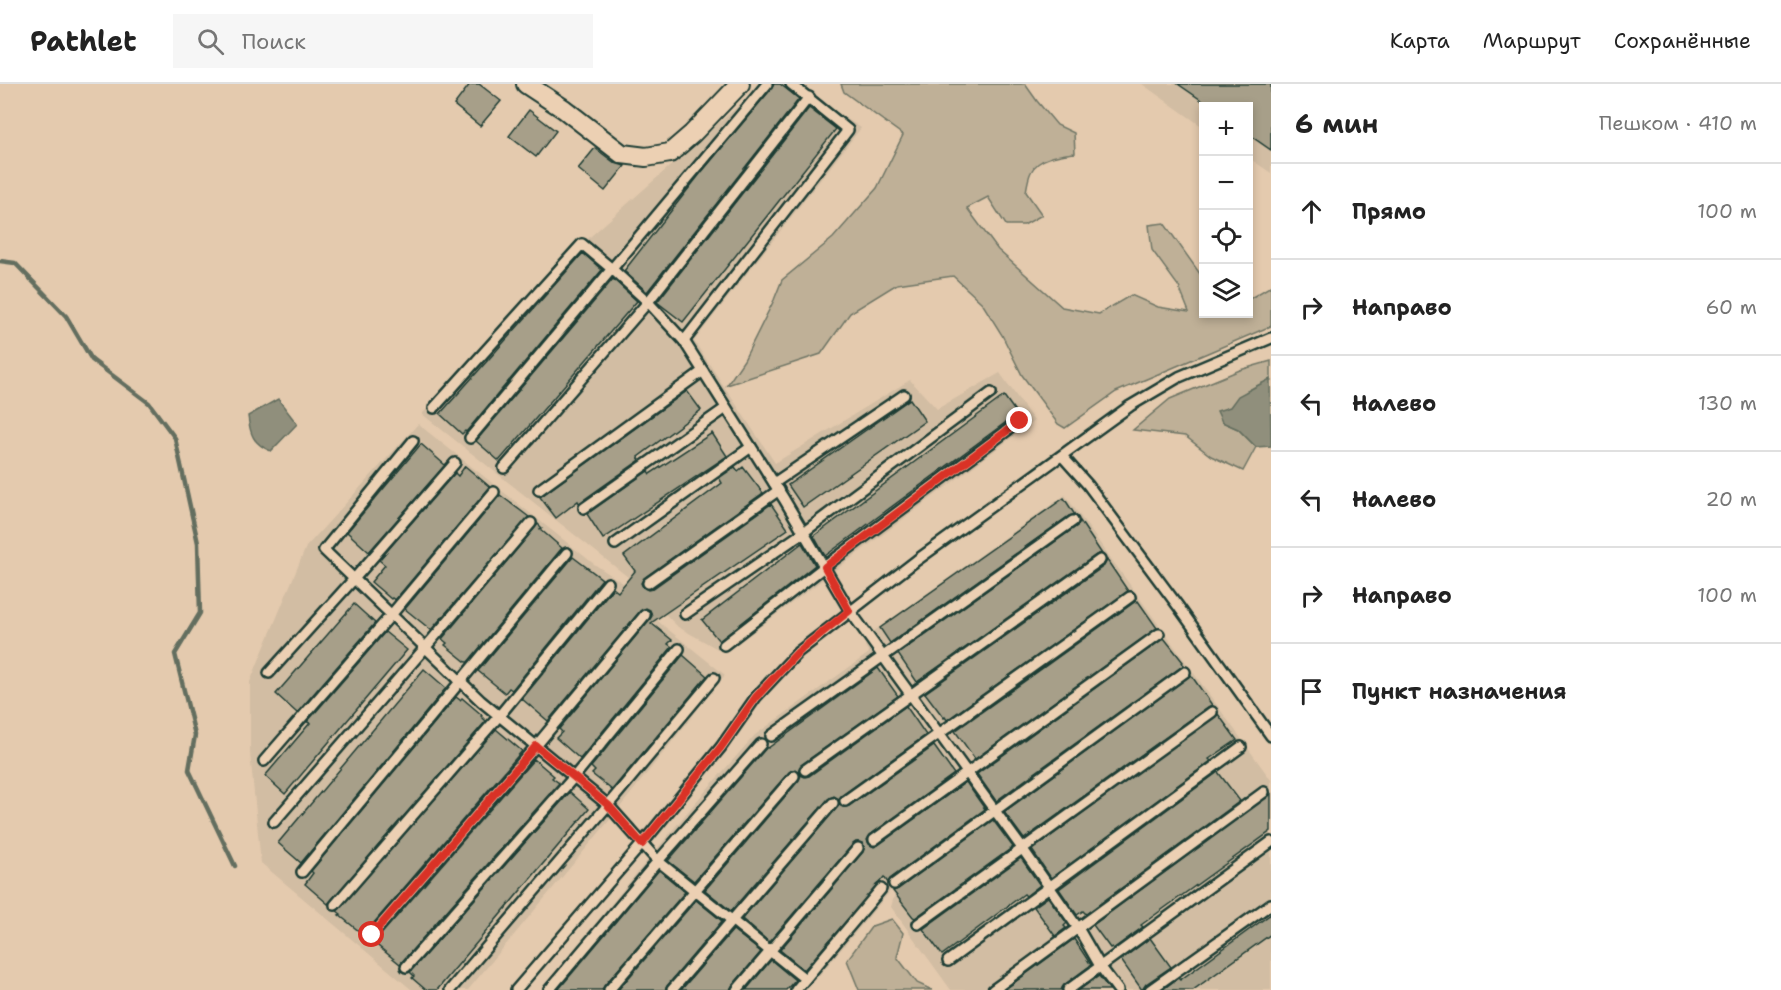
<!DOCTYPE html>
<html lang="ru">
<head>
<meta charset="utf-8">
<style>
	:root { --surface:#fff; --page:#f6f6f6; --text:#222; --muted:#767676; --line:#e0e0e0 }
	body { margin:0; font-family:"Shantell Sans",sans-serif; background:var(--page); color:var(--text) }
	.controls { position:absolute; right:18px; top:18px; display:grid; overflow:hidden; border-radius:0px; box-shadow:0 3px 9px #0003 }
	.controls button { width:54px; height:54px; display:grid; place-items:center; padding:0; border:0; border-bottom:2px solid var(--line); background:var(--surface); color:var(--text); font:30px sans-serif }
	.stop { position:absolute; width:18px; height:18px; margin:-14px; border:4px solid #d93025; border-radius:50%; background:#fff }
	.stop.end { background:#d93025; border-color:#fff; box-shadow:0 2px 6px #0008 }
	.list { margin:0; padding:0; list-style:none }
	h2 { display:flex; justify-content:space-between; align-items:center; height:78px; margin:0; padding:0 24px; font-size:26px }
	h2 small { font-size:20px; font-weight:400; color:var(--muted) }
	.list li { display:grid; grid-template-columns:39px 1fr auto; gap:18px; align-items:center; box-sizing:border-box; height:96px; padding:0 24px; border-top:2px solid var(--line) }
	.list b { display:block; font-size:22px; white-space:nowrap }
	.list em { font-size:20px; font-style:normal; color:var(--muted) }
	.icon { flex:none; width:33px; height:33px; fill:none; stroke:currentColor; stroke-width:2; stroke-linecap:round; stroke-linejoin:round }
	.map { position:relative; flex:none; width:1271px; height:906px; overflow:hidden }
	header { display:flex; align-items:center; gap:36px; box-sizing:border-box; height:84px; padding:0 30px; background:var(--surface); border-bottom:2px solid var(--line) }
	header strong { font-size:28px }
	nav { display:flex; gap:33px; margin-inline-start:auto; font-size:21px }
	.search { width:420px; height:54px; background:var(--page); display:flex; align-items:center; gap:15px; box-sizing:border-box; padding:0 21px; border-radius:0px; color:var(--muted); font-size:22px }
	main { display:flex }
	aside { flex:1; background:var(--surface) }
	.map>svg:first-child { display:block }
</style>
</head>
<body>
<header>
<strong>Pathlet</strong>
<div class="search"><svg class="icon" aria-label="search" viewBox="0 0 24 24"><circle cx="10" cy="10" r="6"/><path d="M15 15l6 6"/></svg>Поиск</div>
<nav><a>Карта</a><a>Маршрут</a><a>Сохранённые</a></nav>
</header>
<main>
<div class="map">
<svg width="1271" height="906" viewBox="0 0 1271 906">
	<rect width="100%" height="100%" fill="#e4caae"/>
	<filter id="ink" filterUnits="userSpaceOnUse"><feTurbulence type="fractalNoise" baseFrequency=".0167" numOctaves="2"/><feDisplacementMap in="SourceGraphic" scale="12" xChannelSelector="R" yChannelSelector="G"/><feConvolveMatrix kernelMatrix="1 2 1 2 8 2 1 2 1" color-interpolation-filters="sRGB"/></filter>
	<g filter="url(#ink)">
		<g fill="#d2bda3">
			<path d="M 763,0 L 794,0 L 861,44 L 694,257 L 775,379 L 910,296 L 937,325 L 1000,289 L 1034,337 L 725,569 L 678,543 L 633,497 L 422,330 L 582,160 Z"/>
			<path d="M 1142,0 L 1271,0 L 1271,89 L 1249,74 L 1248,22 L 1204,22 L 1203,43 Z"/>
			<path d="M 418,340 L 594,480 L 632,505 L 660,539 L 725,591 L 613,732 L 468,906 L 412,906 L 261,779 L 250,669 L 250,598 L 306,463 Z"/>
			<path d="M 1065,411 L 1271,696 L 1271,906 L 951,906 L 891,823 L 895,809 L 892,805 L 807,906 L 540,906 L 695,719 L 755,651 L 869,569 L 865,562 L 874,547 Z"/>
		</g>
		<g fill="#bfb097" stroke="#6f7666" stroke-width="1.5">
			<path d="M 841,0 L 1025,0 L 1037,17 L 1057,41 L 1074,49 L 1075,69 C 1060,71 1038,73 1031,88 C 1028,94 1027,102 1026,108 L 1042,131 L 1024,141 L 1006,141 L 988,113 L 967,124 L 998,166 L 1062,223 L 1099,230 L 1131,211 L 1158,223 L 1189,228 L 1179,203 L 1152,166 L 1149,141 L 1164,139 L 1203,194 L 1204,230 L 1248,230 L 1249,215 L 1271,202 L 1271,242 L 1116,308 L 1065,344 L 1058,340 L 1022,291 L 1002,251 L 982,219 L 953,192 L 897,200 L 850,229 L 821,270 L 727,301 L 744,276 L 774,216 L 782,196 L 833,154 L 877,104 L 903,51 L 844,8 Z"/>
			<path d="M 1271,277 L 1271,296 C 1245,305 1235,314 1222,338 L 1238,345 L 1256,363 L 1243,387 L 1211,372 L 1185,352 L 1133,346 L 1170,315 L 1240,286 Z"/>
			<path d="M 892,835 L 903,849 L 897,873 L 917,899 L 932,906 L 859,906 L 847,876 L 872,842 Z"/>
		</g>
		<g fill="#908f7b" stroke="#636e5f" stroke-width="1.5">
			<path d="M 1270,295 L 1271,362 L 1256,363 L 1238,345 L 1222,338 L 1217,327 L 1230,323 L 1238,312 Z"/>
			<path d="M 278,315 L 297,340 L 271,367 C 253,360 250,350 248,332 Z"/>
		</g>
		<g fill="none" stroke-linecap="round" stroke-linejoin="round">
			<path stroke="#636e5f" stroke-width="4.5" d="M 0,177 L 15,179 L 66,232 L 92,276 L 149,319 L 175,354 L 198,459 L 200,529 L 175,570 L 195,651 L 189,686 L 235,782"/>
		</g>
		<g fill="#a79f89" stroke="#1f3d34" stroke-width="1.5">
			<path d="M 470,0 L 479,0 L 501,17 L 480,42 L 454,21 Z"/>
			<path d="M 774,0 L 780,0 L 799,15 L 647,208 L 624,187 L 700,90 L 772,4 Z"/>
			<path d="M 1178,0 L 1271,0 L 1271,66 L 1248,50 L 1248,22 L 1210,22 Z"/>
			<path d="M 809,24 L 836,45 L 683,238 L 657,218 Z"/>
			<path d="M 529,26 L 556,47 L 536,73 L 509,52 Z"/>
			<path d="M 595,64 L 615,79 L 625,82 L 605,107 L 578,85 Z"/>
			<path d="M 583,169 L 602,186 L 466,348 L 465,347 L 462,350 L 440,330 Z"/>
			<path d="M 613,195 L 637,217 L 499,377 L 476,357 Z"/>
			<path d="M 687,307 L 701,326 L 638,373 L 640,376 L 579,419 L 578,417 L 556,434 L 540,413 Z"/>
			<path d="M 1004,312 L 1017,330 L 825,472 L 814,452 Z"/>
			<path d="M 910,315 L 925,337 L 803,423 L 788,401 Z"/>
			<path d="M 712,349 L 727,372 L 603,455 L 587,430 L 648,387 L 650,390 Z"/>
			<path d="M 421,360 L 445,381 L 369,468 L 347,448 Z"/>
			<path d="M 465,382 L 490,403 L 395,516 L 392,514 L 391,515 L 371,498 L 385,481 L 379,476 L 455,389 L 458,392 Z"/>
			<path d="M 735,383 L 738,387 L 743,383 L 763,409 L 644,494 L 641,499 L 643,503 L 648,506 L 652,505 L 771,420 L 788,445 L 651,539 L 672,556 L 668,560 L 672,563 L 580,675 L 556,654 L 562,648 L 559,645 L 650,535 L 652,532 L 650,526 L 646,524 L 640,527 L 548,637 L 522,615 L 613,504 L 618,508 L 635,487 L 624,472 L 722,399 L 719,394 Z"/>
			<path d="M 500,411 L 529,433 L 431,546 L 405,525 Z"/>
			<path d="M 1064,414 L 1075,431 L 1069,432 L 890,559 L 880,544 Z"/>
			<path d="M 1080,437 L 1102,470 L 1096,471 L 917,598 L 898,570 L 1077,442 Z"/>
			<path d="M 538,440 L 542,444 L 540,445 L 562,464 L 468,578 L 466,578 L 445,561 L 447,559 L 442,555 Z"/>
			<path d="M 802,459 L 815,481 L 719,557 L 702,536 Z"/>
			<path d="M 573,473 L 602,495 L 512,606 L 509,604 L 505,609 L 478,587 Z"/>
			<path d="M 1107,476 L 1128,507 L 947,636 L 945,633 L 944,634 L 925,609 L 1104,482 Z"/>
			<path d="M 1136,517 L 1137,518 L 1138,517 L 1157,544 L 975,675 L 955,647 Z"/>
			<path d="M 354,520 L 375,539 L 297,629 L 276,610 Z"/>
			<path d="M 385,548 L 407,566 L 285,710 L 265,692 L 310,639 L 307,638 Z"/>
			<path d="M 1164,554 L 1183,578 L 1182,579 L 1184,581 L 996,717 L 977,690 Z"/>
			<path d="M 683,571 L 707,592 L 612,706 L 592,690 L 595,687 L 591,683 Z"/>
			<path d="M 878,584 L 898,612 L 801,681 L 798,687 L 795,685 L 789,688 L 694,797 L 668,777 L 767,663 L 768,664 Z"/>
			<path d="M 424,585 L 446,604 L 301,779 L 278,759 Z"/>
			<path d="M 1191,591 L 1212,621 L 1208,623 L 1024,755 L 1004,728 Z"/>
			<path d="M 456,613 L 460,616 L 462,614 L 482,631 L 481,632 L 486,637 L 328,820 L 305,800 L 313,789 L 311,787 Z"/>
			<path d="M 906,622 L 926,651 L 841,712 L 839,715 L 834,712 L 828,715 L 731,827 L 705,806 L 799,696 L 801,691 L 805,693 L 809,692 Z"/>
			<path d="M 1218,630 L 1237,656 L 1209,675 L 1211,677 L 1051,794 L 1032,766 Z"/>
			<path d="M 496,645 L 522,667 L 367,847 L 365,851 L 361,847 L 360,848 L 339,831 L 341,830 L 337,827 Z"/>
			<path d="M 934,662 L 954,690 L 870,751 L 867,756 L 869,760 L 874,763 L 878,761 L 966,698 L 985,725 L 890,795 L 888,799 L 884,793 L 804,886 L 780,866 L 863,768 L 864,762 L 862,759 L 856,758 L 853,760 L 769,858 L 742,835 L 839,721 L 843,723 L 849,722 Z"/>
			<path d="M 534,675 L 554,692 L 552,694 L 559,699 L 400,880 L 373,858 L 377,855 Z"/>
			<path d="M 1218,688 L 1240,717 L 1086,830 L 1083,827 L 1077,831 L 1059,805 Z"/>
			<path d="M 570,708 L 589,725 L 437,906 L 426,906 L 412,894 L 414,892 L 410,888 Z"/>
			<path d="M 1271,710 L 1271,747 L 1141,841 L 1143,843 L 1113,865 L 1112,863 L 1110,864 L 1093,841 Z"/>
			<path d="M 993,736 L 1013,763 L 915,834 L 913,833 L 893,807 L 898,805 Z"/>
			<path d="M 1021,774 L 1040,801 L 1026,812 L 1024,810 L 942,871 L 923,845 Z"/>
			<path d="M 659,786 L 685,808 L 604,902 L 602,906 L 558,906 Z"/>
			<path d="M 1048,813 L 1067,839 L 1064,842 L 1066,844 L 1055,852 L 1034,823 Z"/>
			<path d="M 696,816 L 722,837 L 667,902 L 665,906 L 618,906 Z"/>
			<path d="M 1271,830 L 1271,850 L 1193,906 L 1162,906 L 1178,894 L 1180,896 Z"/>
			<path d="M 733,846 L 761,868 L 732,902 L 730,906 L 681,906 Z"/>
			<path d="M 1150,854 L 1171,883 L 1146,900 L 1142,906 L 1121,876 Z"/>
			<path d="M 1074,855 L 1091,881 L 1064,901 L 1061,906 L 1004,906 Z"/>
			<path d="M 771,876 L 795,896 L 786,906 L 746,906 Z"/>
			<path d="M 1099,892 L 1110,906 L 1079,906 Z"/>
		</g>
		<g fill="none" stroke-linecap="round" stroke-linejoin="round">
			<g stroke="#1f3d34" stroke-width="14">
				<g id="lane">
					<path d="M 684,257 L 848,46 L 791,0"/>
					<path d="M 434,324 L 582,160 L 612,185 L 648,218 L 684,257 L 784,415 L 850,527 L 1022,764 L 1078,844 L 1100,882 L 1118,906"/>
					<path d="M 470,354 L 767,0"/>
					<path d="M 413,357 L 324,466 L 481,617 L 608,721 L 658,777 L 805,895"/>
					<path d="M 1062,372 L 1088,401 L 1178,522 L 1271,652"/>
					<path d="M 504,384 L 648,218 L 809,13"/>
					<path d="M 774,399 L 904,311"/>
					<path d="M 539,406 L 703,287"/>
					<path d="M 584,424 L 726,324"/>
					<path d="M 615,460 L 751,363"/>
					<path d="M 648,499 L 779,406"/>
					<path d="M 685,530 L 804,448 L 991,309"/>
					<path d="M 724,561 L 824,483 L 1020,337"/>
					<path d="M 269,589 L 354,495 L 455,379"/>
					<path d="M 771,652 L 1073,437"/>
					<path d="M 264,677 L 391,531 L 494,408"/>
					<path d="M 805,686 L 1100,476"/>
					<path d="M 845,717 L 1130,513"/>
					<path d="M 274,738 L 425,564 L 531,439"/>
					<path d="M 874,756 L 1159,550"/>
					<path d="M 302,788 L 567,469"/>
					<path d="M 894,800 L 1185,588"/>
					<path d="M 335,821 L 499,632 L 608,499"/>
					<path d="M 918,840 L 1212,628"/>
					<path d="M 372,851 L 536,662 L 645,531"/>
					<path d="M 948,877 L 1241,663"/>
					<path d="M 406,883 L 574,693 L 679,565"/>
					<path d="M 450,906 L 608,721 L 714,594"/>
					<path d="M 516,906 L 642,760 L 721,663 L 756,613 L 798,568 L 917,476 L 1130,322 L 1179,293 L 1271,254"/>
					<path d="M 549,906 L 658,777 L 761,660"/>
					<path d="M 609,906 L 794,692"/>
					<path d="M 672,906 L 833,719"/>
					<path d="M 737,906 L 858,764"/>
					<path d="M 796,906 L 881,805"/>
					<path d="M 993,906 L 1264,708"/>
					<path d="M 1068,906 L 1271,758"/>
					<path d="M 1150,906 L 1271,820"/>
				</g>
			</g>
			<g stroke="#1f3d34" stroke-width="22">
				<path id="street" d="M 526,0 L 564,25 L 622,70 L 646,73 L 670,69 L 692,50 L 740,0"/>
			</g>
			<use href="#lane" stroke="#ecd0b3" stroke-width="9"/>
			<use href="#street" stroke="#ecd0b3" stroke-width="18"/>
		</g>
	</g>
	<g fill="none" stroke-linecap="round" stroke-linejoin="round" filter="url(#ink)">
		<path stroke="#d93025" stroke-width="8" d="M 372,851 L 536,662 L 608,721 L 642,760 L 721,663 L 756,613 L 798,568 L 849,527 L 825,483 L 1020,337"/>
	</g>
</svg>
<div class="controls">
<button>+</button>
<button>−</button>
<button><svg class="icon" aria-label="locate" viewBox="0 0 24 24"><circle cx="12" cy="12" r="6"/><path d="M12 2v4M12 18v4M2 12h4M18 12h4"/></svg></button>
<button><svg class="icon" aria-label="layers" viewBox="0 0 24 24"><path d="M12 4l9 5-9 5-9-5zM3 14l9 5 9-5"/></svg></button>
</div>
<div class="stop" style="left:372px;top:851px"></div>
<div class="stop end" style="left:1020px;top:337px"></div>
</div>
<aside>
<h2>6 мин<small>Пешком · 410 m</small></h2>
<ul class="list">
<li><svg class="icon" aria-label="ahead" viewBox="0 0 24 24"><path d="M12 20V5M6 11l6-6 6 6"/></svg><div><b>Прямо</b></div><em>100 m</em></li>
<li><svg class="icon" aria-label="right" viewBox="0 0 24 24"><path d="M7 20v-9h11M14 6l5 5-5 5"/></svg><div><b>Направо</b></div><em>60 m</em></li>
<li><svg class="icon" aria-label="left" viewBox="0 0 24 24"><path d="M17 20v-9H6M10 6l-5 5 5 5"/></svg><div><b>Налево</b></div><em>130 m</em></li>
<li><svg class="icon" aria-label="left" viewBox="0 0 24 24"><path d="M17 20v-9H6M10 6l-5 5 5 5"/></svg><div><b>Налево</b></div><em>20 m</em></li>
<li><svg class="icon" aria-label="right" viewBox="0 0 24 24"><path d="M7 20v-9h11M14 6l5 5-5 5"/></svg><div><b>Направо</b></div><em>100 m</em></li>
<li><svg class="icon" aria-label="arrive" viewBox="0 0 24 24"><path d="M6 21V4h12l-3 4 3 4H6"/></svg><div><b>Пункт назначения</b></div></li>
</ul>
</aside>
</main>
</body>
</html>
